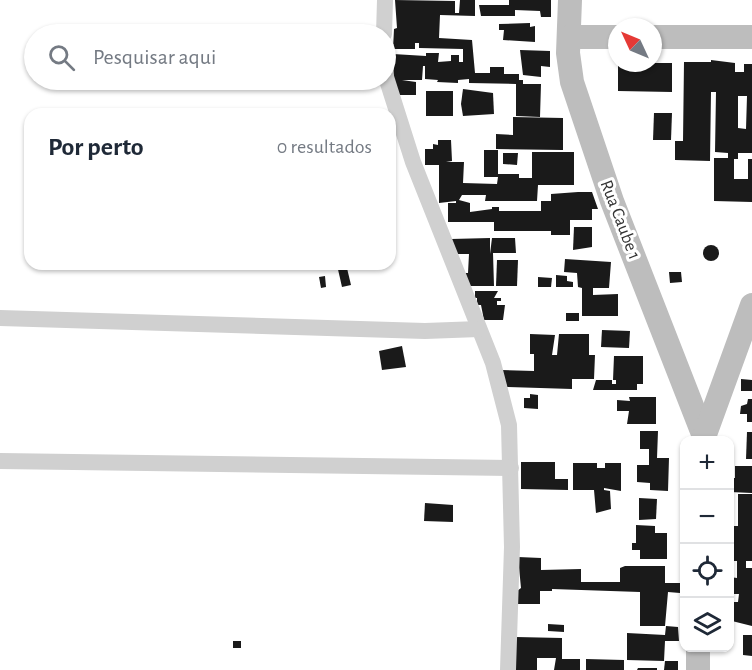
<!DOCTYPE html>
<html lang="pt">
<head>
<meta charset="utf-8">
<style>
	:root { --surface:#fff; --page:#f2f2f3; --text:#1f2937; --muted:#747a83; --line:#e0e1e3 }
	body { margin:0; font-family:"Alegreya Sans",sans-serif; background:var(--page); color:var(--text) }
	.controls { position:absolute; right:18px; bottom:18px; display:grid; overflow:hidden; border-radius:12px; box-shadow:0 2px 4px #0004 }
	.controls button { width:54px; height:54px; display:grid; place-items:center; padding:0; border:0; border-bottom:2px solid var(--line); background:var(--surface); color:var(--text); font:30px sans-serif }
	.compass { position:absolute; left:608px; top:18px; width:54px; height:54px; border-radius:50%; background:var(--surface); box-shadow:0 2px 4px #0004; rotate:314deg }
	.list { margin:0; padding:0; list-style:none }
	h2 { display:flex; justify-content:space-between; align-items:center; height:78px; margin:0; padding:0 24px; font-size:26px }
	h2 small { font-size:20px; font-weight:400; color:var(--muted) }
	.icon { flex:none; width:33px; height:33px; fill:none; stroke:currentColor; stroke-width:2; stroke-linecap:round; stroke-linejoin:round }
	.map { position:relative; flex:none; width:752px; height:670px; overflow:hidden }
	.search { position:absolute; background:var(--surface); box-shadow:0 2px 4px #0004; left:24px; top:24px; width:372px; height:66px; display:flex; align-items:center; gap:15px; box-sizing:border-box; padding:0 21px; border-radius:33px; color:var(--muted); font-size:22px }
	.panel { position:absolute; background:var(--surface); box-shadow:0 2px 4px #0004; left:24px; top:108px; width:372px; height:162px; border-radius:18px }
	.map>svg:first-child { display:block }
</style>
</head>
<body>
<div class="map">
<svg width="752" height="670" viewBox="0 0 752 670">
	<rect width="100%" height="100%" fill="#fff"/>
	<g fill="#1a1a1a" fill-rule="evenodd">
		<path d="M 395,0 L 455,1 L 455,13 L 459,13 L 460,0 L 475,0 L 475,16 L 440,15 L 439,38 L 472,40 L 475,73 L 490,73 L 490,67 L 504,67 L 504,74 L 519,74 L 519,80 L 523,80 L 523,84 L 541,84 L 540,117 L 516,116 L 516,84 L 469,83 L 469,79 L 458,80 L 458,83 L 437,82 L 438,80 L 425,79 L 425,66 L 423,66 L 422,80 L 402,80 L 416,82 L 416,95 L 398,95 L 394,84 L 393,54 L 426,56 L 426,53 L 439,53 L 438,62 L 451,61 L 451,55 L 459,55 L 459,62 L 463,62 L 463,49 L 419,48 L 419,43 L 415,43 L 415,49 L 393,49 L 394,29 L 397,28 Z"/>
		<path d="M 509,0 L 551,0 L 551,17 L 541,17 L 540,11 L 515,10 L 515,16 L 481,16 L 479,5 L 509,5 Z"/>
		<path d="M 530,23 L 530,27 L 535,26 L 535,42 L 503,40 L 504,30 L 499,30 L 499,24 Z"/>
		<path d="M 520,50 L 550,51 L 550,67 L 541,66 L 541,77 L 523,75 Z"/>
		<path d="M 711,60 L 735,63 L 735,72 L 744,72 L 744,64 L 752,64 L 752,153 L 738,153 L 738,159 L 734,159 L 734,179 L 748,179 L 748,159 L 752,159 L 752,202 L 714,201 L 714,158 L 728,158 L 728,153 L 715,152 L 716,92 L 711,92 L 710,161 L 675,160 L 675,141 L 683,141 L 684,62 L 711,62 ZM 738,96 L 747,96 L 746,129 L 738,128 Z"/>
		<path d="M 618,63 L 672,63 L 672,92 L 618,91 Z"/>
		<path d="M 463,89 L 493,93 L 494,114 L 463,116 L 461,104 Z"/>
		<rect x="426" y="91" width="27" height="25"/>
		<path d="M 654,113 L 672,113 L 671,140 L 653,140 Z"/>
		<path d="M 513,117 L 563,118 L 563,150 L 496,149 L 496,134 L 513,135 Z"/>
		<path d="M 438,140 L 451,140 L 452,161 L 446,162 L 464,162 L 463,183 L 497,184 L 498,177 L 484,177 L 484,150 L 498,150 L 498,174 L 519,174 L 519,178 L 532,178 L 532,152 L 574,152 L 574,185 L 538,185 L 537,201 L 485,201 L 486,195 L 462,195 L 459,200 L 470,203 L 470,212 L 492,209 L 492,207 L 499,207 L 499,211 L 541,211 L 541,201 L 551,201 L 551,194 L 578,192 L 592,192 L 598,209 L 592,209 L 592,220 L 570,220 L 570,235 L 551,235 L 551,231 L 494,231 L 494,222 L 448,222 L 448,203 L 456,203 L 456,201 L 439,203 L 439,165 L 425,165 L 425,149 L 433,149 L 433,144 L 438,145 Z"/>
		<path d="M 503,153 L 518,153 L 517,165 L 503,164 Z"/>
		<path d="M 574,227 L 592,227 L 592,247 L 573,250 Z"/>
		<path d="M 490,238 L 490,254 L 492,238 L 515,238 L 516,253 L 493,253 L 494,286 L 468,286 L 463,273 L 468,273 L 469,254 L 456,254 L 451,239 Z"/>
		<circle cx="711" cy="253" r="8"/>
		<path d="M 565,259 L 611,262 L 609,288 L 593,288 L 593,295 L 618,294 L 618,316 L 582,316 L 582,288 L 578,287 L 577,273 L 564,272 Z"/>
		<path d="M 497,260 L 518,260 L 517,286 L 496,286 Z"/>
		<path d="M 343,264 L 346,264 L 351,285 L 342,287 L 337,265 Z"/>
		<path d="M 669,272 L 681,272 L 682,282 L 670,283 Z"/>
		<path d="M 556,275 L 567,276 L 567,281 L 573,282 L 573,287 L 556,287 Z"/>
		<path d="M 325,276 L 326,287 L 321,288 L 319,277 Z"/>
		<path d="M 538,277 L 552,278 L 551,287 L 538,287 Z"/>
		<path d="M 475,291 L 498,291 L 494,298 L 501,298 L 501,301 L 497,301 L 497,305 L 505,305 L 503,320 L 484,320 L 481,305 L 477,305 L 477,298 L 475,298 Z"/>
		<rect x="566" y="313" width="13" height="8"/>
		<path d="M 602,330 L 630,331 L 629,348 L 601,347 Z"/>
		<path d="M 530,334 L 555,335 L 552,355 L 557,355 L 559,334 L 589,334 L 589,355 L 595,355 L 594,379 L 572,379 L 572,389 L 507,387 L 501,370 L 534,371 L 534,354 L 530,354 Z"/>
		<path d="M 402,346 L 406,367 L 382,370 L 379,351 Z"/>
		<path d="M 614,356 L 643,356 L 643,384 L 637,384 L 637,390 L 593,390 L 596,380 L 612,380 L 612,384 L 616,384 L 616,380 L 613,380 Z"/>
		<path d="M 741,379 L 752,380 L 752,391 L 741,391 Z"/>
		<path d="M 530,394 L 538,395 L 538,409 L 524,408 L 524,398 L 530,398 Z"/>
		<path d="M 629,397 L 656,397 L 656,424 L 627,424 L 629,411 L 617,411 L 617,400 L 630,401 Z"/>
		<path d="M 748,399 L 752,399 L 752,422 L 747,422 L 747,414 L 740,414 L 741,406 L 747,404 Z"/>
		<path d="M 640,431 L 658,431 L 657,458 L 669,458 L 668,491 L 650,490 L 650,483 L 637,482 L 637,465 L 649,465 L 649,449 L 640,449 Z"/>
		<path d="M 747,432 L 752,432 L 752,459 L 746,459 Z"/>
		<path d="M 521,462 L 555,462 L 555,479 L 568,479 L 568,490 L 521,489 Z"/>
		<path d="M 573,463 L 597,463 L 597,468 L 605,468 L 605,463 L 621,463 L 621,491 L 604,488 L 604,490 L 610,491 L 611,509 L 596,513 L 594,490 L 573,490 Z"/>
		<path d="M 735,466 L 752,466 L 752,493 L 730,492 L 730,478 L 735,478 Z"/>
		<path d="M 738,494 L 752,494 L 752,561 L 746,561 L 746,568 L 752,568 L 752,626 L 732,621 L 733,602 L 738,602 L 739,594 L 730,594 L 730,577 L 737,578 L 737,561 L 730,561 L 730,552 L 733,552 L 730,550 L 730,526 L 738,526 Z"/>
		<path d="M 639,498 L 657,499 L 656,519 L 639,520 Z"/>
		<path d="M 425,503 L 453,505 L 453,522 L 424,521 Z"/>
		<path d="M 636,525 L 655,526 L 655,533 L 667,533 L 667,559 L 640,559 L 640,550 L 632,550 L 632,543 L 636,543 Z"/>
		<path d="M 518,557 L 541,558 L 541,570 L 581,569 L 581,582 L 620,582 L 620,568 L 625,566 L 665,566 L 665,583 L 680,583 L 680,593 L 668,592 L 665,626 L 640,626 L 640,592 L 552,589 L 552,591 L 540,591 L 540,604 L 517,604 L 517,591 L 521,588 Z"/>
		<path d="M 548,624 L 564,625 L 564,632 L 548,631 Z"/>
		<path d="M 666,626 L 678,627 L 679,641 L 665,641 L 664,661 L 627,660 L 627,633 L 665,635 Z"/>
		<path d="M 743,635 L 752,635 L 752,656 L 743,655 Z"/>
		<path d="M 516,637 L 562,638 L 562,659 L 580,659 L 580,670 L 554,670 L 556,658 L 537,658 L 537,670 L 516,670 Z"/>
		<rect x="233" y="641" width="8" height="7"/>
		<path d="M 586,659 L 624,660 L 624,670 L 586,670 Z"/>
		<path d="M 665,661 L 678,661 L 678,670 L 664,670 Z"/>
		<path d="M 638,668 L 657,668 L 657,670 L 637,670 Z"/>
	</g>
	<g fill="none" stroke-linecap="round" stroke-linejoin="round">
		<g stroke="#d0d0d0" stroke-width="16">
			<path d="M 384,34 L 385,0"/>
			<path d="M 386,77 L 413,162 L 493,363 L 509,425 L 512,547 L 508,670"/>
			<path d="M 0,318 L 425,331 L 479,329"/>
			<path d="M 0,461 L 511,468"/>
		</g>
		<g stroke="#bdbdbd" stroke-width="24">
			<path d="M 570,0 L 568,53 L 572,82 L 612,201 L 703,434"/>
			<path d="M 570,37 L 617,37"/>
			<path d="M 653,37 L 752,37"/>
			<path d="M 703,440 L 752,305"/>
			<path d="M 698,670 L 698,648"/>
		</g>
	</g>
	<g text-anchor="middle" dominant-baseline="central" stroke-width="6" stroke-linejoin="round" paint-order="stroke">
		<g font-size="18" fill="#333" stroke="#fff">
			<text transform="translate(620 220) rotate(69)">Rua Caube 1</text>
		</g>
	</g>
</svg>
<div class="controls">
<button>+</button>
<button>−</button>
<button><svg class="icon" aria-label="locate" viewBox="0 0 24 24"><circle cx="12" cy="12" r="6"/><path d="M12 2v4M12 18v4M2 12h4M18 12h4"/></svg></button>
<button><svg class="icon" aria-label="layers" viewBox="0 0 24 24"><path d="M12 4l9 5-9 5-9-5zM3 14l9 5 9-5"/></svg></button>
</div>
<svg class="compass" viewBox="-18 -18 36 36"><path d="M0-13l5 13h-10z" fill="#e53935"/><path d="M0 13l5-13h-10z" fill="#747a83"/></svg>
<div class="search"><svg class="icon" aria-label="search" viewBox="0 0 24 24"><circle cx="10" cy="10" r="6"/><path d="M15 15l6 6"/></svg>Pesquisar aqui</div>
<section class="panel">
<h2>Por perto<small>0 resultados</small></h2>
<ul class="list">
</ul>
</section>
</div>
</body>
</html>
